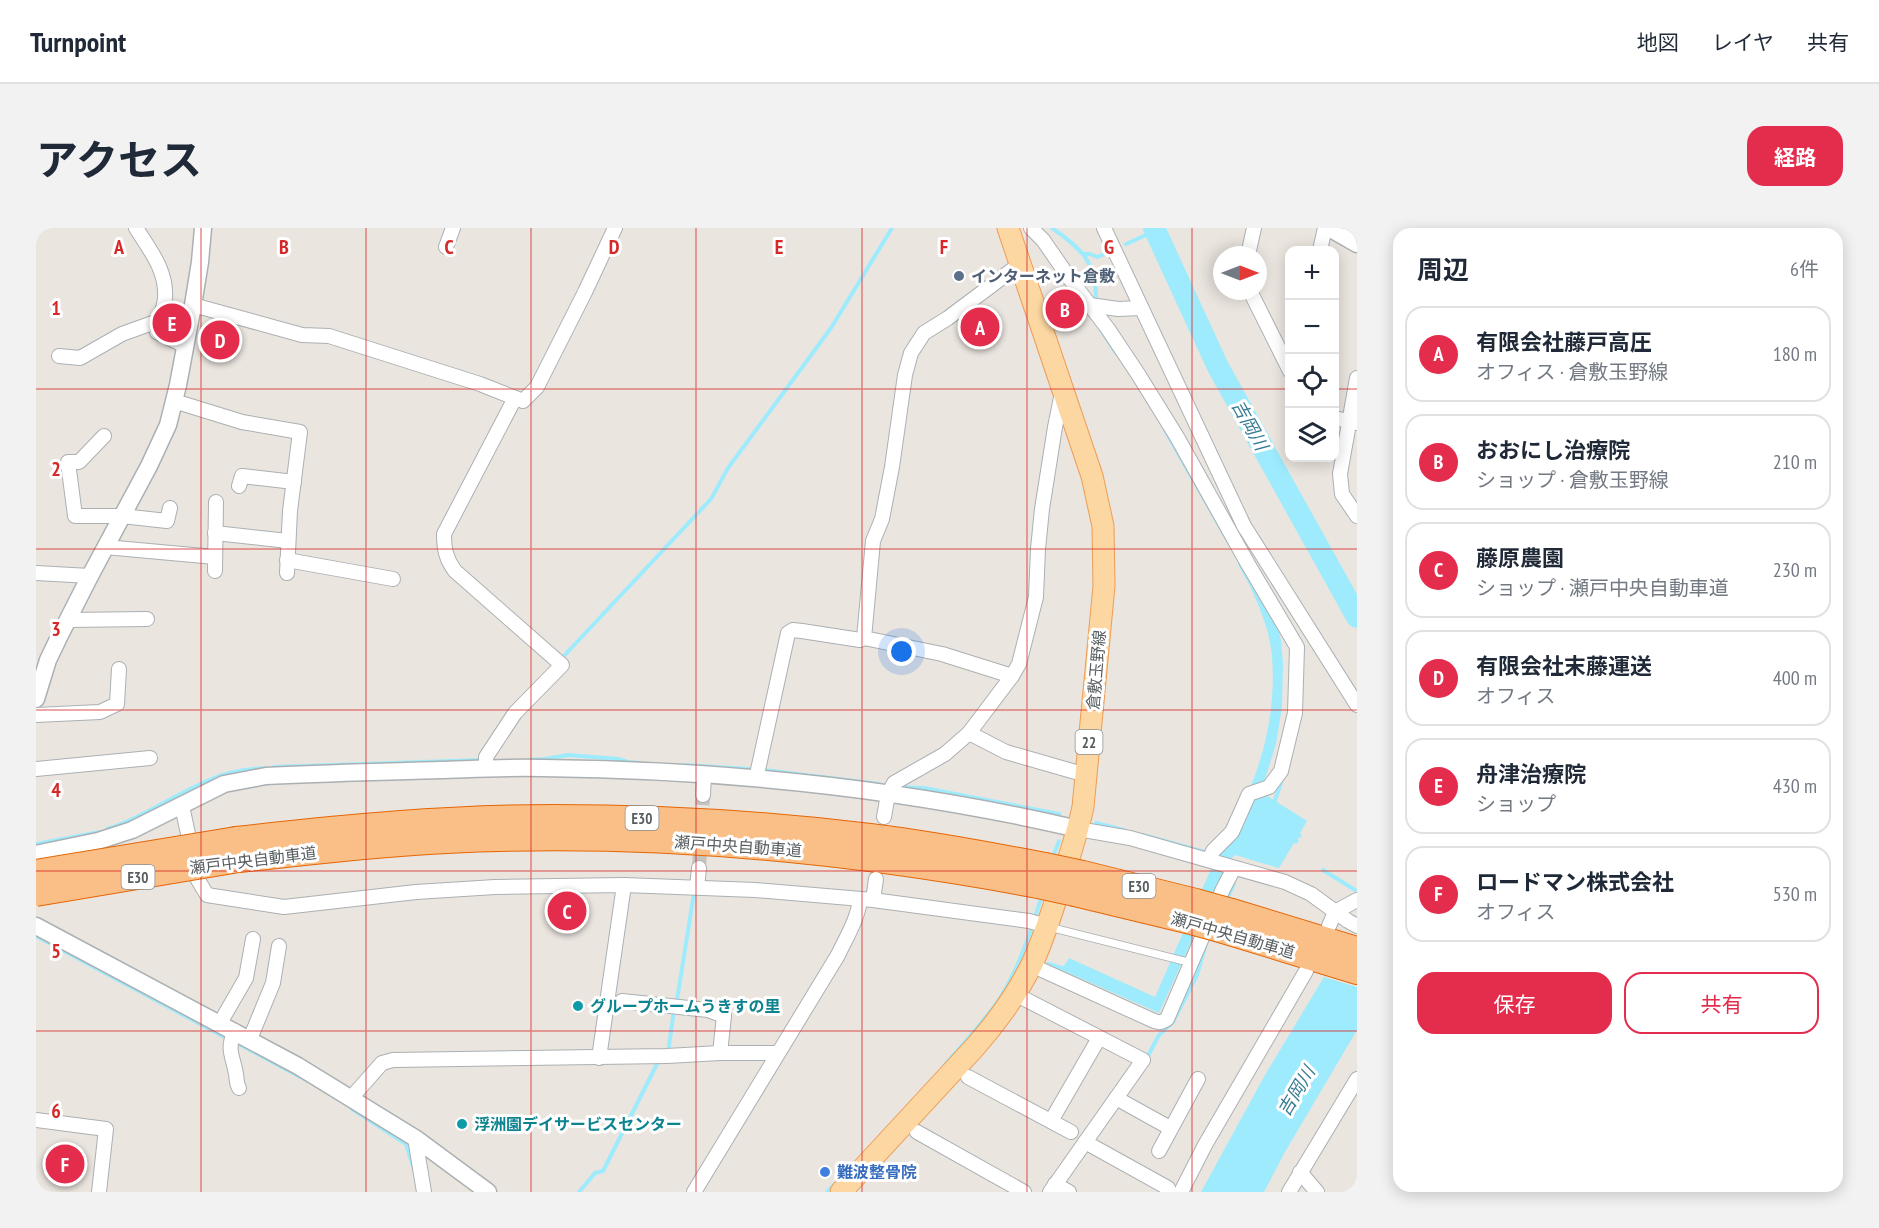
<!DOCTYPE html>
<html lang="ja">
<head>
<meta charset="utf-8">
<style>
	:root { --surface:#fff; --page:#f2f2f3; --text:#1f2937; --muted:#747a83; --line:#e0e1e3; --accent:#e42c4d }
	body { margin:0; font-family:"PT Sans Narrow","Noto Sans JP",sans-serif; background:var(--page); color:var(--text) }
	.controls { position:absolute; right:18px; top:18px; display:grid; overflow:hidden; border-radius:12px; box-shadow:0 3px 15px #0003 }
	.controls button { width:54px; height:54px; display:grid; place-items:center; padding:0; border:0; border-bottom:2px solid var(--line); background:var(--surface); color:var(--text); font:30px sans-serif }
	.compass { position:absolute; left:1177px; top:18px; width:54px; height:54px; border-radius:50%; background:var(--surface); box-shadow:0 3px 15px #0003; rotate:90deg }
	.you { position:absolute; left:866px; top:424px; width:21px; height:21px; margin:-15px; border:4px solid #fff; border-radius:50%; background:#1a73e8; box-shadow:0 0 0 9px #1a73e833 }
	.badge { display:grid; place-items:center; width:39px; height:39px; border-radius:50%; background:var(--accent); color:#fff; font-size:20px; font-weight:700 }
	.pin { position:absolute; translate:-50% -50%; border:3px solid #fff; box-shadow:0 2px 6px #0006 }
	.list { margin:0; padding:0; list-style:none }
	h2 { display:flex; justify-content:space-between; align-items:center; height:78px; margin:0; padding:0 24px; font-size:26px }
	h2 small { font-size:20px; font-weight:400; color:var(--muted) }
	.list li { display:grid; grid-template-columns:39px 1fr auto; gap:18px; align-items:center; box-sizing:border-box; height:96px; margin:0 12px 12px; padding:0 12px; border:2px solid var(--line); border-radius:18px }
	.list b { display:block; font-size:22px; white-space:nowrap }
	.list p { margin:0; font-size:20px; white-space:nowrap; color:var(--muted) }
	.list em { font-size:20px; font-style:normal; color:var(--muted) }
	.actions { display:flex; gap:12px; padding:18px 24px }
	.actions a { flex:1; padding:14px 0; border:2px solid var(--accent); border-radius:18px; text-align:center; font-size:21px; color:var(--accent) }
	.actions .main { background:var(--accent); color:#fff }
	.icon { flex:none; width:33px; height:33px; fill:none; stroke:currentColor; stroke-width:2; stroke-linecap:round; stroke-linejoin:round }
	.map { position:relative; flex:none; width:1321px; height:964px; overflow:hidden; border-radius:18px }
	header { display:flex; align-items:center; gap:36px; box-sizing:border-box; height:84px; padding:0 30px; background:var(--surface); border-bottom:2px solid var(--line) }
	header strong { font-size:28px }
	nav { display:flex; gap:33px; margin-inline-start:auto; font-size:21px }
	.intro { display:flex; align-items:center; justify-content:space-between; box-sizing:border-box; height:144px; padding:0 36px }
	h1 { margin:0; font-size:42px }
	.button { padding:15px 27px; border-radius:18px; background:var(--accent); color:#fff; font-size:21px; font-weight:700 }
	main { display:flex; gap:36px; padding:0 36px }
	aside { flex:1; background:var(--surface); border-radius:18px; box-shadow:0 3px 15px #0003 }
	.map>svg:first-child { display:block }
</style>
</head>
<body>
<header>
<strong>Turnpoint</strong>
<nav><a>地図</a><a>レイヤ</a><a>共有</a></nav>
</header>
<div class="intro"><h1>アクセス</h1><a class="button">経路</a></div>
<main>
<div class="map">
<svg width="1321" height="964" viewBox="0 0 1321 964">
	<rect width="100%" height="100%" fill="#ebe5df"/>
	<g fill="#9debfd">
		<path d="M 1219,357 L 1241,397 L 1245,412 L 1247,435 L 1246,479 L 1240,516 L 1227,557 L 1230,566 L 1233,569 L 1271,593 L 1264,605 L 1266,607 L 1264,610 L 1261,610 L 1263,612 L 1261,616 L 1258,615 L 1243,640 L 1199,627 L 1196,630 C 1168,681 1147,734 1123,785 L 1028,743 L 1028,738 L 1033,730 L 1119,769 L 1175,641 L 1184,627 L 1183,622 C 1193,601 1205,581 1214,560 C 1232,517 1241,466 1235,420 C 1232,399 1223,378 1214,358 Z"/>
		<path d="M 1288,749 L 1321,759 L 1321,802 L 1249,924 L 1228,964 L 1165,964 L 1229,847 Z"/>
	</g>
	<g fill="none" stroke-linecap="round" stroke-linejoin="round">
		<g stroke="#9debfd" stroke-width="4">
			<path d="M 1016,0 C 1046,21 1061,34 1060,74"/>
			<path d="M 1090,16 L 1119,3"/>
			<path d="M 1048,26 L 1054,26 L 1061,29 L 1069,26"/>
			<path d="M 1061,96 L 1080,125"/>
			<path d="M 1129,202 L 1192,313"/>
			<path d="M 1204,336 L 1218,361"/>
			<path d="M 526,430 L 675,271 L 692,240 L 795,100 L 856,0"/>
			<path d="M 493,532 L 509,531 L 532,527 L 582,531 L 592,534 L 604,535"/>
			<path d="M 648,537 L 713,541"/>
			<path d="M 238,539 L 446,532"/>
			<path d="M 728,542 L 843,556"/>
			<path d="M 863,559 L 888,560 L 1023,586"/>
			<path d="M 1238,575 L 1247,549"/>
			<path d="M 1060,595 L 1088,602"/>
			<path d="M 71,601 C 109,589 140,565 176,551 C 193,543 212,541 231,540"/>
			<path d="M 1107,607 L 1172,625"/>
			<path d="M 0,616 L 64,604"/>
			<path d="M 1016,631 L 1023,613"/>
			<path d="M 1287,642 L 1319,662"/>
			<path d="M 1191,671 L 1198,656"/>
			<path d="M 0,708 L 192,811"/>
			<path d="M 1012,736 L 1029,741 L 1030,738"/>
			<path d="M 641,772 L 658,665"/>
			<path d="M 199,814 L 272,853"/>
			<path d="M 632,824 L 638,783"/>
			<path d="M 1113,826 L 1123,807 L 1137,794 L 1161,747 L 1169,719"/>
			<path d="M 908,838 C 927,816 948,794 964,770 C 984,738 995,703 1006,667"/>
			<path d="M 316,881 L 370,916 L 378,942"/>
			<path d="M 543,964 L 559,945 L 567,943 L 621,836"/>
			<path d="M 791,964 L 799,956"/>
		</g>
		<path stroke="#9debfd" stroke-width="22" d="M 1118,0 L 1182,139 L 1321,389"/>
		<path stroke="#c6c3bf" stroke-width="14" stroke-dasharray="14 7" stroke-linecap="butt" d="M 663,640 L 667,567"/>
		<g stroke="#abb0b2" stroke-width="9">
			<path id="service" d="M 1013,699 L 1156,735"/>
		</g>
		<g stroke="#abb0b2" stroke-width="16">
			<g id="minor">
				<path d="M 100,0 C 114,22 131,43 129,70 C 128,82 122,92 121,104 L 149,118"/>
				<path d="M 995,0 L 1007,12 L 1034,51 L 1072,101 L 1102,146 L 1141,209 L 1212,336 L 1261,419 L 1259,485 L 1245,543 L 1233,559 L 1213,566 L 1196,604 L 1177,623 L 1173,632"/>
				<path d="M 1068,0 L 1208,298 L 1321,477"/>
				<path d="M 410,19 L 417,0"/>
				<path d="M 1284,22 L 1289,0"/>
				<path d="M 1212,27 L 1218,0"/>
				<path d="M 1214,63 L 1254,143"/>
				<path d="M 157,77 L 266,107 L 293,108 L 444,156 L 487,173 L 501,159 L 549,64 L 579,0"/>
				<path d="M 1054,77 L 1082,81 L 1105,80"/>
				<path d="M 23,128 L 44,130 L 86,106 L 122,93"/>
				<path d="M 1321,150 L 1304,246 L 1306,266 L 1321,288"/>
				<path d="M 138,173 L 206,194 L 264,204 L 254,283 L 251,345"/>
				<path d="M 1298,190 L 1321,195"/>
				<path d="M 68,208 L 43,234 L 32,234 L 39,288 L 86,288 L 131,293 L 134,280"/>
				<path d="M 203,258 L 206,248 L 258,254"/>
				<path d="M 179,305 L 252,313"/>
				<path d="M 69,319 L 179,329"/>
				<path d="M 251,332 L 357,351"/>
				<path d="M 179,343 L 180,274"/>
				<path d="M 0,345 L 54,348"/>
				<path d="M 32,392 L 111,391"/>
				<path d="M 976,448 L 906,426 L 828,410 L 837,313 L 846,291 L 856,239 L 869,147 L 875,125 L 888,105 L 912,90 L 984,36"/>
				<path d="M 0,487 L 64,484 L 81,476 L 83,441"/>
				<path d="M 933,505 L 970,524 L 1050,547"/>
				<path d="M 0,541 L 114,530"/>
				<path d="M 450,541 L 450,529 L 479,485 L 526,437 L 419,343 C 410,331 408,321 408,306 L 479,170"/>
				<path d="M 720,551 L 752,405 L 757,402 L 766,403 L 824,412 L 828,410"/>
				<path d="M 667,567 L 668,546"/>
				<path d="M 146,578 L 162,652 L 171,667 L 248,679 L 380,664 L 459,659 L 588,657 L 719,662 L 837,672 L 993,693 L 1011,698"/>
				<path d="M 848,589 L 852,566 L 858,555 L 909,526 L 933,505 L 976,448 L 983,436 L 1000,369 L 1002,321 L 1006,281 L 1019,199 L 1026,165"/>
				<path d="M 1042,601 L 1094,610 L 1249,654 L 1275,666 L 1312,693 L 1321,698"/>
				<path d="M 661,659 L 663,640"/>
				<path d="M 837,672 L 840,651"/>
				<path d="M 1293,698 L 1299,684 L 1321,672"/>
				<path d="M 995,737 L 1116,792 C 1122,795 1125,795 1131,791 L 1187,661 L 1198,640"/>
				<path d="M 979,766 L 1107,832 L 1014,964"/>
				<path d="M 586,773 L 672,782 L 688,788 L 684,825"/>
				<path d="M 184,795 L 210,750 L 217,711"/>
				<path d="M 199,803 C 190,821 197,828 200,846 C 201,852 200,855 203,860"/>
				<path d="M 214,811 L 237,755 L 243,718"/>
				<path d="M 563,830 L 588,657"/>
				<path d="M 932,849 L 1035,904"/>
				<path d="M 315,870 L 346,835 L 357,832 L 631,828 L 684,825 L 741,825"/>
				<path d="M 1080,870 L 1134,900"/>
				<path d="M 0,892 L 70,901 L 63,964"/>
				<path d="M 1015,893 L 1063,810"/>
				<path d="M 881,904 L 988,964"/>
				<path d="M 379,910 L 388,964"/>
				<path d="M 1049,914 L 1132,960"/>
				<path d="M 1123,923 L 1162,851"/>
				<path d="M 1264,944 L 1281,964"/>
				<path d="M 1019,956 L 1033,964"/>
				<path d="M 658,964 L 802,727 C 810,710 822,691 824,671"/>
				<path d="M 1145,964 L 1169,917 L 1270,743"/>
				<path d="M 1253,964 L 1321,851"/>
			</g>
		</g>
		<g stroke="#abb0b2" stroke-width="19">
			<g id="tertiary">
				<path d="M 1293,0 L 1321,16"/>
				<path d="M 0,471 L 12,432 L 24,407 L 54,348 L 113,238 L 132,197 L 142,157 L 157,77 L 164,34 L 167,0"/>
				<path d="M 0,626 L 62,613 L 96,602 L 188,556 L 230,548 C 288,545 345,544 403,542 C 437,541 472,539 507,540 C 686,542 867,560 1042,601"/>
				<path d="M 0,698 L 262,838 L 379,910 L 452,964"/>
			</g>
		</g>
		<g stroke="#ed9c56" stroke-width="23">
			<path id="primary" d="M 805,964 L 939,819 C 961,794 981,766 996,736 C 1009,708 1018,678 1027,649 C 1034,626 1042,603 1047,579 L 1068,358 L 1067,298 L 1056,248 L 972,0"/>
		</g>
		<g stroke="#e46606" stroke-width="26">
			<g id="motorway">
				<path d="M 200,611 C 306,599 411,589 517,589 C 623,589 729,595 834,608 C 893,615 951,626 1009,637"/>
				<path d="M 203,632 C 272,625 341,616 411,613 C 611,603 806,621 1002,658"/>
				<path d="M 1047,645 L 1160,673"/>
				<path d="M 1039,666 L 1151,693"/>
				<path d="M 1196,683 L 1321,721"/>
				<path d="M 1187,703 L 1321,744"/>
			</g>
		</g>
		<use href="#service" stroke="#fff" stroke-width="7"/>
		<use href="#minor" stroke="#fff" stroke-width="14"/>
		<use href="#tertiary" stroke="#fff" stroke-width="16"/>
		<use href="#primary" stroke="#fdd7a2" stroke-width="21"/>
		<use href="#motorway" stroke="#fabf87" stroke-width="24"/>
		<g stroke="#e46606" stroke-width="26" stroke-linecap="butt">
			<g id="motorway-bridge">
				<path d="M 1009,637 L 1047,645"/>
				<path d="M 0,644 L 200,611"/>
				<path d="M 1002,658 L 1039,666"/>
				<path d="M 0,666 L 203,632"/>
				<path d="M 1160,673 L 1196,683"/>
				<path d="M 1151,693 L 1187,703"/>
			</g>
		</g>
		<use href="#motorway-bridge" stroke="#fabf87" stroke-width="24"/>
	</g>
	<path fill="none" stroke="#d62828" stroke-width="1.5" stroke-opacity="0.55" d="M 165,0 L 165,964M 330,0 L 330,964M 495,0 L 495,964M 660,0 L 660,964M 826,0 L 826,964M 991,0 L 991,964M 1156,0 L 1156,964M 0,161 L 1254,161M 1298,161 L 1321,161M 0,321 L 1321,321M 0,482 L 1321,482M 0,643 L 1321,643M 0,803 L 1321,803"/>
	<circle fill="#5c6f8a" stroke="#fff" stroke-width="2" cx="923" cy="48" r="6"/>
	<g fill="#0f9aa8" stroke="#fff" stroke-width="2">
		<circle cx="542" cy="778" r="6"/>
		<circle cx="426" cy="896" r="6"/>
	</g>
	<circle fill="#3f7fe0" stroke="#fff" stroke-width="2" cx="789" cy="944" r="6"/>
	<g text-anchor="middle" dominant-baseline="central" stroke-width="6" stroke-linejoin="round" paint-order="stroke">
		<g fill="#fff" stroke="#8a8e90" stroke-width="1.5">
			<rect x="1039.5" y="502" width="27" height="24" rx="4.5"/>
			<rect x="589.5" y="578" width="33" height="24" rx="4.5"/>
			<rect x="85.5" y="637" width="33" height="24" rx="4.5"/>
			<rect x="1086.5" y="646" width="33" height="24" rx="4.5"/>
		</g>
		<g font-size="15" font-weight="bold" fill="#585e60">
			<text x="1053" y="514">22</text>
			<text x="606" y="590">E30</text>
			<text x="102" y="649">E30</text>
			<text x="1103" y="658">E30</text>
		</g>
		<g font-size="16" font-weight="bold" fill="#4e5e75" stroke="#fff" text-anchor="start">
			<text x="935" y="48">インターネット倉敷</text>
		</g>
		<g font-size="16" fill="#585e60" stroke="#fff">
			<text transform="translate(1060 442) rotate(-85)">倉敷玉野線</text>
			<text transform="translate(702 618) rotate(4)">瀬戸中央自動車道</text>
			<text transform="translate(217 632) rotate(-7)">瀬戸中央自動車道</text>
			<text transform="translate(1197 707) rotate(16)">瀬戸中央自動車道</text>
		</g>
		<g font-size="16" font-weight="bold" fill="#0d838f" stroke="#fff" text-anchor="start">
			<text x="554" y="778">グループホームうきすの里</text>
			<text x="438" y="896">浮洲園デイサービスセンター</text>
		</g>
		<g font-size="16" font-weight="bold" fill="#366cbe" stroke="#fff" text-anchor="start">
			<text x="801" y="944">難波整骨院</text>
		</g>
		<g font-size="18" font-style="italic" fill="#367b93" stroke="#fff">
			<text transform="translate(1214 197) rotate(61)">吉岡川</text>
			<text transform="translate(1260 863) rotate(-59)">吉岡川</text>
		</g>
	</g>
	<g font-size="20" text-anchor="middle" font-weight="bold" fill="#d62828" stroke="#fff" stroke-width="6" stroke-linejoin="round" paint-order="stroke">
		<text x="83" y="26">A</text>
		<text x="248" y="26">B</text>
		<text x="413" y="26">C</text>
		<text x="578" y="26">D</text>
		<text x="743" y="26">E</text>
		<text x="908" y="26">F</text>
		<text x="1073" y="26">G</text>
		<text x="20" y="87">1</text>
		<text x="20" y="248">2</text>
		<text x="20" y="408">3</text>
		<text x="20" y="569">4</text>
		<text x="20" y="730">5</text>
		<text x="20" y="890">6</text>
	</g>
</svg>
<div class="controls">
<button>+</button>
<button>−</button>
<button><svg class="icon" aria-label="locate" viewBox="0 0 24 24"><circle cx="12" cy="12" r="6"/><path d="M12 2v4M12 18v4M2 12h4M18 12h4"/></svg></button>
<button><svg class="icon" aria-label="layers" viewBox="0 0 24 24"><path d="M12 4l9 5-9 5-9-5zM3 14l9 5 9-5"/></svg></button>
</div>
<svg class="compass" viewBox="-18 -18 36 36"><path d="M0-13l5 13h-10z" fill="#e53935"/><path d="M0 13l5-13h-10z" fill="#747a83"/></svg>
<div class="you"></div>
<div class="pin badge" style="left:944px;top:99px">A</div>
<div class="pin badge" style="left:1029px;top:81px">B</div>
<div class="pin badge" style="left:531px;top:683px">C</div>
<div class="pin badge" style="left:184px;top:112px">D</div>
<div class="pin badge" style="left:136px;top:95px">E</div>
<div class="pin badge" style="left:29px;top:936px">F</div>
</div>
<aside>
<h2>周辺<small>6件</small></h2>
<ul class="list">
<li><span class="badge">A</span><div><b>有限会社藤戸高圧</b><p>オフィス · 倉敷玉野線</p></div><em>180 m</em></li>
<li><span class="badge">B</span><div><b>おおにし治療院</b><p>ショップ · 倉敷玉野線</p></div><em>210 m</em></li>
<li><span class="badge">C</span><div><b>藤原農園</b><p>ショップ · 瀬戸中央自動車道</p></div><em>230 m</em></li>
<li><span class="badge">D</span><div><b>有限会社末藤運送</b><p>オフィス</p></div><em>400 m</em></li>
<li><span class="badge">E</span><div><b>舟津治療院</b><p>ショップ</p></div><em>430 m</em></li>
<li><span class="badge">F</span><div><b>ロードマン株式会社</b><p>オフィス</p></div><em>530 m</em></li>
</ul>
<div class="actions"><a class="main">保存</a><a>共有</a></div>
</aside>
</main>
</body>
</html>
